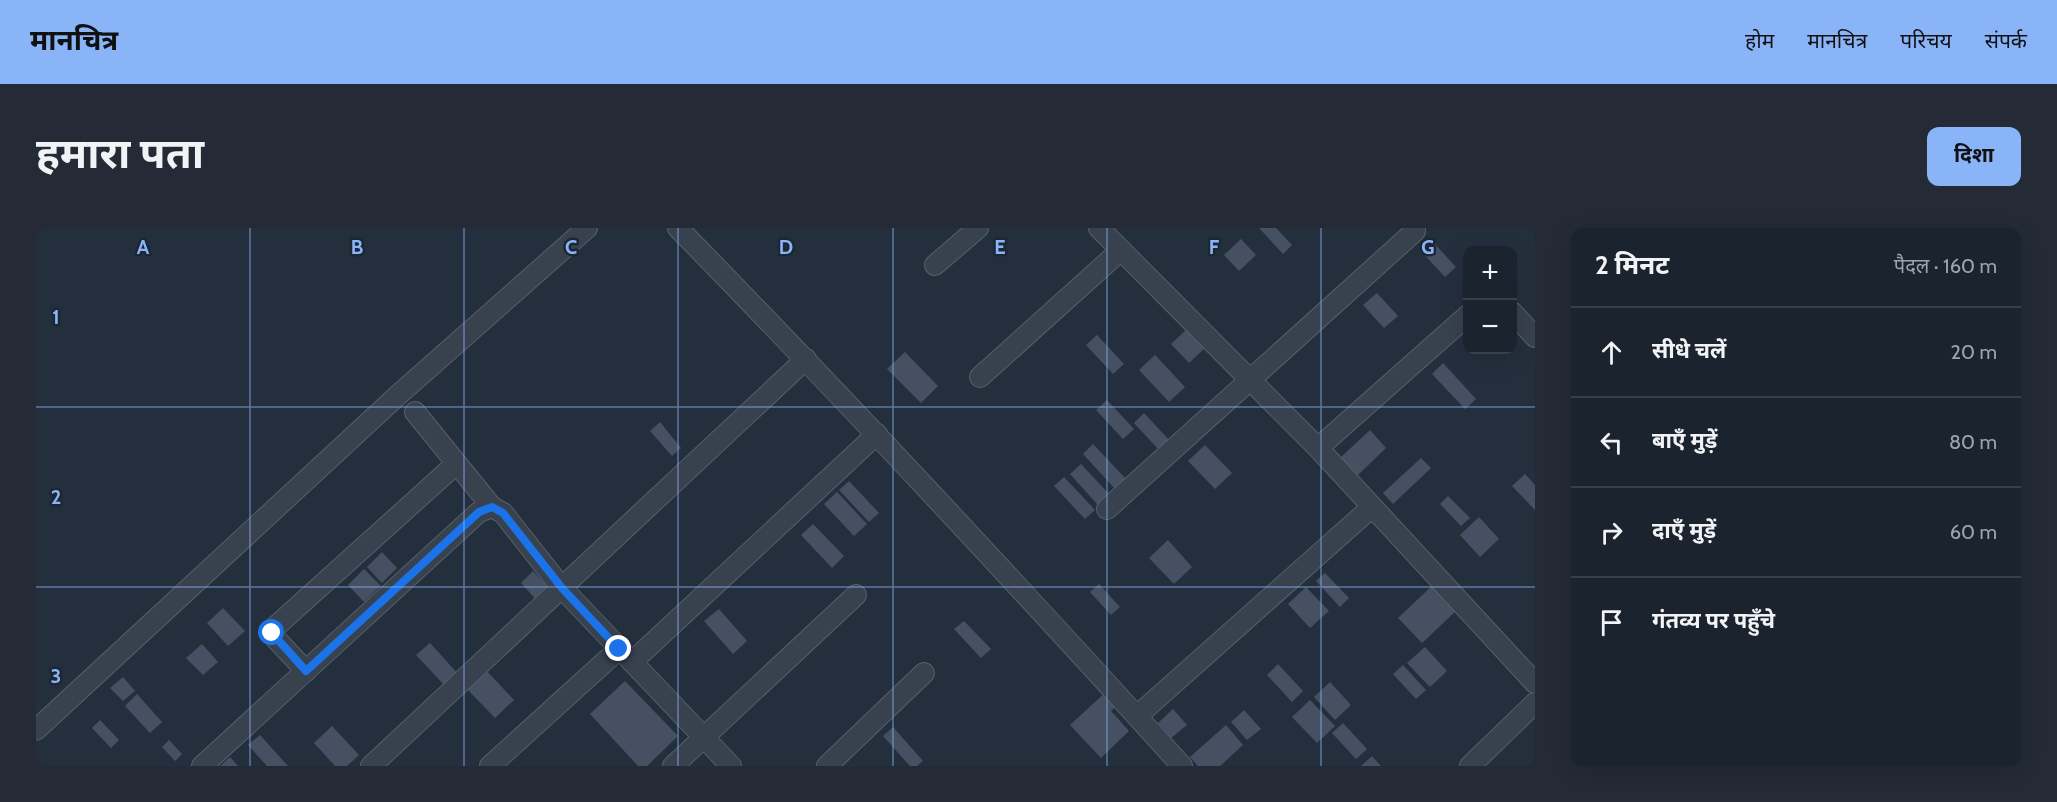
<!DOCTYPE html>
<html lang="hi">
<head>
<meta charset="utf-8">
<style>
	:root { --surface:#1b232e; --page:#242b36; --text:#f1f3f6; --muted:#a0a4aa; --line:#39404a; --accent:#8ab4f8 }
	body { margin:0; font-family:Cabin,"Noto Sans Devanagari",sans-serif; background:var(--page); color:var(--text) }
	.controls { position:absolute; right:18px; top:18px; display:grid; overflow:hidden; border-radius:12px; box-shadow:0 6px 24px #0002 }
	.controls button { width:54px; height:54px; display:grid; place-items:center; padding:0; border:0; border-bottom:2px solid var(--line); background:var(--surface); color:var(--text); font:30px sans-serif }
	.stop { position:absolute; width:18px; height:18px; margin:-14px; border:4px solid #1a73e8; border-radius:50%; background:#fff }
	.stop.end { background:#1a73e8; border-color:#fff; box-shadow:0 2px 6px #0008 }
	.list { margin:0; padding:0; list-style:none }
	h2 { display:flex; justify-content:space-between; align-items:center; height:78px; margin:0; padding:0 24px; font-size:26px }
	h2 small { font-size:20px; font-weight:400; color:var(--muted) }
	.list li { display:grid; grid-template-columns:39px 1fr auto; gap:18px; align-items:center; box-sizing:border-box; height:90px; padding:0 24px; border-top:2px solid var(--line) }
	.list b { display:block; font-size:22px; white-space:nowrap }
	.list em { font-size:20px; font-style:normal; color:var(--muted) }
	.icon { flex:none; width:33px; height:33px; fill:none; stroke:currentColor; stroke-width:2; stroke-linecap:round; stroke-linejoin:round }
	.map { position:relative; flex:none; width:1499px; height:538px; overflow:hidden; border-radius:12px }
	header { display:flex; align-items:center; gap:36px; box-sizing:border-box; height:84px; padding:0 30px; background:var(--accent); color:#111 }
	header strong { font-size:28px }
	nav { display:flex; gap:33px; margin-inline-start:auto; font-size:21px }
	.intro { display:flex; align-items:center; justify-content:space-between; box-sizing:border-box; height:144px; padding:0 36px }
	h1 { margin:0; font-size:42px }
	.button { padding:15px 27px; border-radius:12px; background:var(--accent); color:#111; font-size:21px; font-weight:700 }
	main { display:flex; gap:36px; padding:0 36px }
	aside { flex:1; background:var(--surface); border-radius:12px; box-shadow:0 6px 24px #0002 }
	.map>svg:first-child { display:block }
</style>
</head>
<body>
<header>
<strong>मानचित्र</strong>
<nav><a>होम</a><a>मानचित्र</a><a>परिचय</a><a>संपर्क</a></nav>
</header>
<div class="intro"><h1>हमारा पता</h1><a class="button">दिशा</a></div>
<main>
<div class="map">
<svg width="1499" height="538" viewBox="0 0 1499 538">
	<rect width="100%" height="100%" fill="#242f3e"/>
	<g fill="#455162">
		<path d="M 1223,0 L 1240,0 L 1256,17 L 1247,26 Z"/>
		<path d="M 1205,11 L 1220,27 L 1203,43 L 1188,27 Z"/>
		<path d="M 1396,13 L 1420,39 L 1409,49 L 1385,23 Z"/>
		<path d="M 1341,65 L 1362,88 L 1348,100 L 1327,77 Z"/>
		<path d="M 1152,100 L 1170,119 L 1153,135 L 1135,116 Z"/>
		<path d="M 1061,107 L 1088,136 L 1077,146 L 1050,117 Z"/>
		<path d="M 869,124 L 902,158 L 885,175 L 851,141 Z"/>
		<path d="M 1119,127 L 1149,159 L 1133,174 L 1103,142 Z"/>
		<path d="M 1407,135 L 1440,171 L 1429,181 L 1396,146 Z"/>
		<path d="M 1071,172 L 1098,201 L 1087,211 L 1060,182 Z"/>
		<path d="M 1108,185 L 1134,213 L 1124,223 L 1098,195 Z"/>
		<path d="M 624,194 L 645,220 L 636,228 L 614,203 Z"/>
		<path d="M 1334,202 L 1350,220 L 1321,248 L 1304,230 Z"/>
		<path d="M 1057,216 L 1090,251 L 1079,261 L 1047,226 Z"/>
		<path d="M 1169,217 L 1196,245 L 1179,261 L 1152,233 Z"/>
		<path d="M 1385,230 L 1395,240 L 1357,276 L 1347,265 Z"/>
		<path d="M 1045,236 L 1073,266 L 1062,277 L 1034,246 Z"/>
		<path d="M 1489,246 L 1499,257 L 1499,282 L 1476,258 Z"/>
		<path d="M 1028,249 L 1059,282 L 1049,291 L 1018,258 Z"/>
		<path d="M 813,253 L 843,285 L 833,294 L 803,262 Z"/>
		<path d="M 801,264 L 831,296 L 818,308 L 788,276 Z"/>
		<path d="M 1412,268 L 1434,290 L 1425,298 L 1404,276 Z"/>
		<path d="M 1443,289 L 1463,311 L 1444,329 L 1424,307 Z"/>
		<path d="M 777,296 L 808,328 L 796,340 L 765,307 Z"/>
		<path d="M 1132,312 L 1156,339 L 1138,356 L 1113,330 Z"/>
		<path d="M 346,324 L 361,340 L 346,355 L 331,339 Z"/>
		<path d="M 328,341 L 345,358 L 328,374 L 312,357 Z"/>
		<path d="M 497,343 L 516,363 L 503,375 L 485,355 Z"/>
		<path d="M 1289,345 L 1313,370 L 1304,379 L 1280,353 Z"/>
		<path d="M 1063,356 L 1084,379 L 1075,387 L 1054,364 Z"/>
		<path d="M 1398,356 L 1421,382 L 1386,415 L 1362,390 Z"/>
		<path d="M 1270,359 L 1293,383 L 1274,400 L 1252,376 Z"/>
		<path d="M 187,380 L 209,403 L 192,418 L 171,395 Z"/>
		<path d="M 683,381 L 711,413 L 697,426 L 668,393 Z"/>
		<path d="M 928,393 L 955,421 L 945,430 L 918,401 Z"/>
		<path d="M 394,415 L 423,447 L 410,459 L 380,427 Z"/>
		<path d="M 166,416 L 182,434 L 167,447 L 150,430 Z"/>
		<path d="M 1389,419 L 1411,443 L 1394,459 L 1371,435 Z"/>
		<path d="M 1242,436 L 1267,463 L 1256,474 L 1231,447 Z"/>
		<path d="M 1367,437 L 1390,462 L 1380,471 L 1357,446 Z"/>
		<path d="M 447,439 L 478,472 L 459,490 L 428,458 Z"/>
		<path d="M 87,449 L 99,463 L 87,473 L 74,460 Z"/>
		<path d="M 589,453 L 642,508 L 611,538 L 602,538 L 554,486 Z"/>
		<path d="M 1294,454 L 1315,477 L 1299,492 L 1278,469 Z"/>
		<path d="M 1072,462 L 1084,475 L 1075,483 L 1093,503 L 1065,530 L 1034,497 Z"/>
		<path d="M 101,466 L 126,494 L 114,505 L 89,478 Z"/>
		<path d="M 1274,472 L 1299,498 L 1281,515 L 1256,489 Z"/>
		<path d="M 1137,481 L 1151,497 L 1135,510 L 1122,495 Z"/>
		<path d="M 1208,482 L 1225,501 L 1211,512 L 1195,494 Z"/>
		<path d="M 64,492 L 83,512 L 75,520 L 56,500 Z"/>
		<path d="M 1307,495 L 1331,521 L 1320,531 L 1296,505 Z"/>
		<path d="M 1190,497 L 1207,517 L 1184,538 L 1162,538 L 1154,529 Z"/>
		<path d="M 296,498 L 323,527 L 311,538 L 299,538 L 278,515 Z"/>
		<path d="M 857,499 L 887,533 L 881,538 L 874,538 L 847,508 Z"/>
		<path d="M 224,507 L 252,538 L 231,538 L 212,517 Z"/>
		<path d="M 133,512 L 146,526 L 139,533 L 126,519 Z"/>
		<path d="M 1336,528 L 1345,538 L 1325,538 Z"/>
		<path d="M 194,529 L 202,538 L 184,538 Z"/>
	</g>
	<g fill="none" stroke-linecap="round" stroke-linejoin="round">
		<g stroke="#565f6c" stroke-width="22">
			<g id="minor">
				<path d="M 642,0 C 814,176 981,356 1146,538"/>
				<path d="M 1063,0 L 1282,220 L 1499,455"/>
				<path d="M 899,37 L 942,0"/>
				<path d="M 1476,84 L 1499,109"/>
				<path d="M 944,149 L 1085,22"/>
				<path d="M 379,184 L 456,279"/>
				<path d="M 1282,220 L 1432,87"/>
				<path d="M 1071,281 L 1379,3"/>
				<path d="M 596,434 L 841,206"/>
				<path d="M 270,443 L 239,410 L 238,400 L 420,236"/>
				<path d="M 1101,488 L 1336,279"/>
				<path d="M 0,502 L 361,168 L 551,0"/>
				<path d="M 166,538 L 443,284 L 456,279 L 467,285 L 526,360 L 695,538"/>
				<path d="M 335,538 L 770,131"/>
				<path d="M 454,538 L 583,421"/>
				<path d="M 637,538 L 820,367"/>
				<path d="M 791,538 L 888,445"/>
				<path d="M 1434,538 L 1499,475"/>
			</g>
		</g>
		<use href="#minor" stroke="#38414e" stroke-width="20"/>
	</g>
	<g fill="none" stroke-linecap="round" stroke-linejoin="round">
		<path stroke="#1a73e8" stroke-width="8" d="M 236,405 L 270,443 L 443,284 L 456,279 L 467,285 L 526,360 L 583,421"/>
	</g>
	<path fill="none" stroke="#8ab4f8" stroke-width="1.5" stroke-opacity="0.55" d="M 214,0 L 214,538M 428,0 L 428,538M 642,0 L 642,538M 857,0 L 857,538M 1071,0 L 1071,538M 1285,0 L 1285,538M 0,179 L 1499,179M 0,359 L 1499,359"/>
	<g font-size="20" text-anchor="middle" font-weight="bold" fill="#8ab4f8" stroke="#1d2633" stroke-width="5" stroke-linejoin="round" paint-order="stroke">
		<text x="107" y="26">A</text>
		<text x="321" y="26">B</text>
		<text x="535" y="26">C</text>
		<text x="750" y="26">D</text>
		<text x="964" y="26">E</text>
		<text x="1178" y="26">F</text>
		<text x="1392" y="26">G</text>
		<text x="20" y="96">1</text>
		<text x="20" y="276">2</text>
		<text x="20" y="455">3</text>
	</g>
</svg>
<div class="controls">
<button>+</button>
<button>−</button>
</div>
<div class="stop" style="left:236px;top:405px"></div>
<div class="stop end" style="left:583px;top:421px"></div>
</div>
<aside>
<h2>2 मिनट<small>पैदल · 160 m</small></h2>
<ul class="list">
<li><svg class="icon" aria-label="ahead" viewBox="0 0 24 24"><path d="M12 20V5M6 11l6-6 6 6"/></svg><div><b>सीधे चलें</b></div><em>20 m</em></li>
<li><svg class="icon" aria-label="left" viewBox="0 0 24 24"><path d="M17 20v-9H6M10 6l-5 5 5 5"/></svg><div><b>बाएँ मुड़ें</b></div><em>80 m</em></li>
<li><svg class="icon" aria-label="right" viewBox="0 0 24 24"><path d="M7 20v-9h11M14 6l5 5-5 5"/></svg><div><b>दाएँ मुड़ें</b></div><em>60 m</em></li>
<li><svg class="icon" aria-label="arrive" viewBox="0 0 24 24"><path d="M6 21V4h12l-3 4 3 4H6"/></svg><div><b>गंतव्य पर पहुँचे</b></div></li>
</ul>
</aside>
</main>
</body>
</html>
